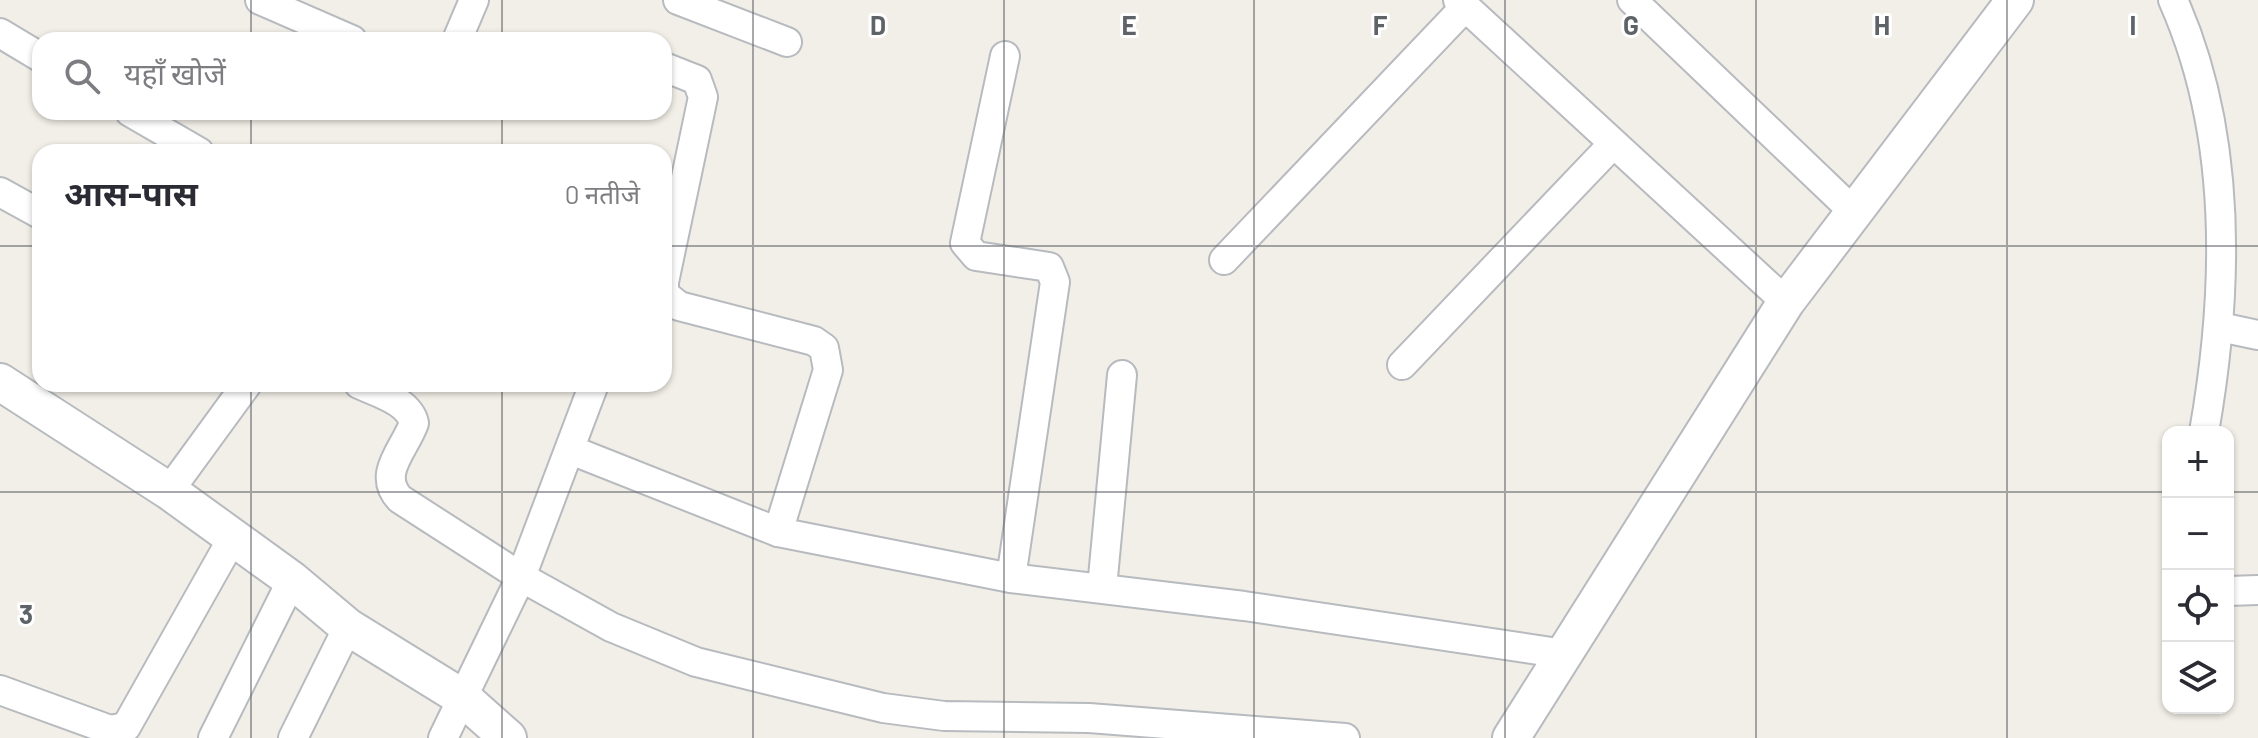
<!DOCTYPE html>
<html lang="hi">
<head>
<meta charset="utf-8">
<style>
	:root { --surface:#fff; --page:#f7f7f7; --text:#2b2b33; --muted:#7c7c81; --line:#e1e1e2 }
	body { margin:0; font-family:Barlow,"Noto Sans Devanagari",sans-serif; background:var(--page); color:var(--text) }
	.controls { position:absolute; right:24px; bottom:24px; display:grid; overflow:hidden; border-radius:16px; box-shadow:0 2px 6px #0004 }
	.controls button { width:72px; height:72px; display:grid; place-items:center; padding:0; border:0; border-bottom:2px solid var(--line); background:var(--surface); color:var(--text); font:40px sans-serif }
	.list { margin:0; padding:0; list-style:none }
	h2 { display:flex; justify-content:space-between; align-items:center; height:104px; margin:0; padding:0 32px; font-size:34px }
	h2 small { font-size:26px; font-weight:400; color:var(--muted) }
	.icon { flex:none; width:44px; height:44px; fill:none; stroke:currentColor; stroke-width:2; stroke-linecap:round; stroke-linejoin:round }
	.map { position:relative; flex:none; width:2258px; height:738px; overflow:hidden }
	.search { position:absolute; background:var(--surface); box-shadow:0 2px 6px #0004; left:32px; top:32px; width:640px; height:88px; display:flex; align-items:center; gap:20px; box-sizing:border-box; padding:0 28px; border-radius:24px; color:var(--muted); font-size:30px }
	.panel { position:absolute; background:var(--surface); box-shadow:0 2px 6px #0004; left:32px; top:144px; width:640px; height:248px; border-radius:24px }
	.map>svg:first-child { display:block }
</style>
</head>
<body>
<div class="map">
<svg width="2258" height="738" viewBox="0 0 2258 738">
	<rect width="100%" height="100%" fill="#f1efe7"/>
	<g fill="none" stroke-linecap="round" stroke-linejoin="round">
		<g stroke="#b7babe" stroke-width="32">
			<g id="minor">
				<path d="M 260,0 L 352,40"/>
				<path d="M 678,0 L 787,42"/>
				<path d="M 1458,0 L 1786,302"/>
				<path d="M 1632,0 L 1854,212"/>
				<path d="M 2173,0 C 2233,134 2229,290 2204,432"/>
				<path d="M 0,33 L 40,57"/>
				<path d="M 457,40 L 474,0"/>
				<path d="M 1005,56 L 965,243 L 976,256 L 1049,267 L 1055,282 L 1011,578"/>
				<path d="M 664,67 L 697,80 L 703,97 L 664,282"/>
				<path d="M 130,112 L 199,152"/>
				<path d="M 0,192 L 40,214"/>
				<path d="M 1224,260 L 1465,7"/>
				<path d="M 664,284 L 664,294 L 679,306 L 814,341 L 824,348 L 828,370 L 778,532"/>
				<path d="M 2220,327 L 2258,335"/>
				<path d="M 1402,365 L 1612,145"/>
				<path d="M 359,384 C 378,393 409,401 414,423 C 405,449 376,474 400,499 L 521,577 L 611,627 L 696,662 L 883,708 L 944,716 L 1089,718 L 1345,738"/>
				<path d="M 571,450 L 778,532 L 1011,578 L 1244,606 L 1565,654"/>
				<path d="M 169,491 L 247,384"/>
				<path d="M 1102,588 L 1122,375"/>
				<path d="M 2228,591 L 2258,590"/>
				<path d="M 0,690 L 110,730 L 126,727 L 232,539"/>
				<path d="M 213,738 L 292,580"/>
				<path d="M 293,738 L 348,627"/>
				<path d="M 443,738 L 521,577 L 594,384"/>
			</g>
		</g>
		<g stroke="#b7babe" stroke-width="40">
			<g id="tertiary">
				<path d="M 0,382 L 169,491 L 292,580 L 348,627 L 463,698 L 508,738"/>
				<path d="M 1511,738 L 1786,302 L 2015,0"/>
			</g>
		</g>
		<use href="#minor" stroke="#fff" stroke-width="28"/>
		<use href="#tertiary" stroke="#fff" stroke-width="36"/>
	</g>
	<path fill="none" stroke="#5e6368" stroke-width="2" stroke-opacity="0.55" d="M 251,0 L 251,40M 502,0 L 502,40M 753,0 L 753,738M 1004,0 L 1004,738M 1254,0 L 1254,738M 1505,0 L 1505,738M 1756,0 L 1756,738M 2007,0 L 2007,738M 251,112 L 251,152M 502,112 L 502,152M 0,246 L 40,246M 664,246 L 2258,246M 251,384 L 251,738M 502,384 L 502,738M 0,492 L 2168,492M 2228,492 L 2258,492"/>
	<g font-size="26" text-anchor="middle" font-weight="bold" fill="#5e6368" stroke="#fff" stroke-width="6" stroke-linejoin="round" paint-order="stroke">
		<text x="878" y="35">D</text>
		<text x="1129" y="35">E</text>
		<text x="1380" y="35">F</text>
		<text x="1631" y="35">G</text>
		<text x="1882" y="35">H</text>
		<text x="2133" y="35">I</text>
		<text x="26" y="624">3</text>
	</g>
</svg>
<div class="controls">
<button>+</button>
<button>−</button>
<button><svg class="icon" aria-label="locate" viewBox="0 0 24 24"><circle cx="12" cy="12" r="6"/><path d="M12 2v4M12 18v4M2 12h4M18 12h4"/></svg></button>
<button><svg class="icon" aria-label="layers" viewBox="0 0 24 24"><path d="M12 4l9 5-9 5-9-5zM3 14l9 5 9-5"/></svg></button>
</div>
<div class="search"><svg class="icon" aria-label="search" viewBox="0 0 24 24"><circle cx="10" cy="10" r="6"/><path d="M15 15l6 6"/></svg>यहाँ खोजें</div>
<section class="panel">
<h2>आस-पास<small>0 नतीजे</small></h2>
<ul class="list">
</ul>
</section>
</div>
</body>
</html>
